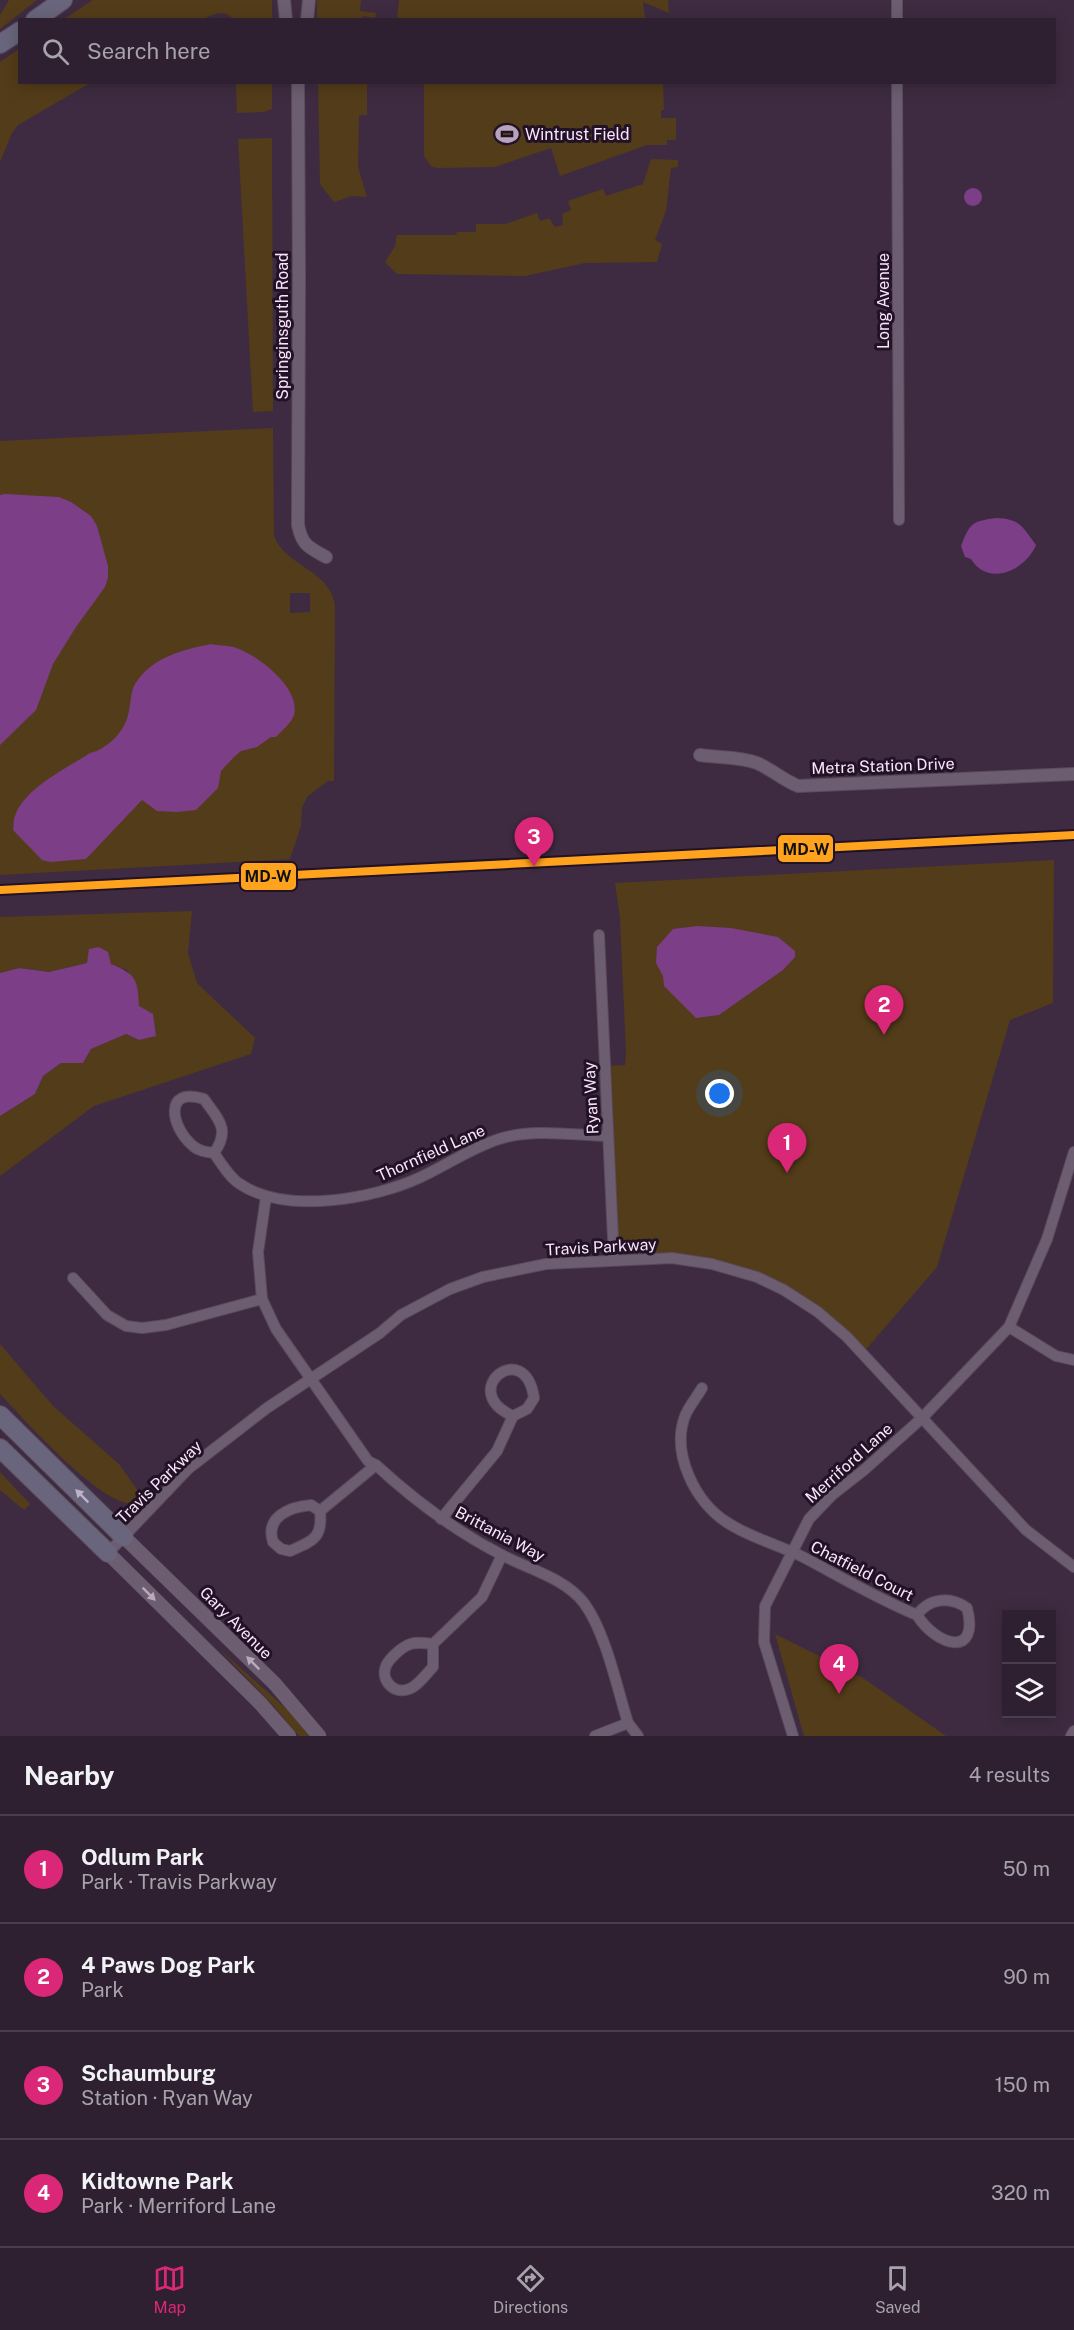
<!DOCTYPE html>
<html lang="en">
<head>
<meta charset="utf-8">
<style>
	:root { --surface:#2e2031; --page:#362839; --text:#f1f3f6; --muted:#a7a3ab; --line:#493e4d; --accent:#db2777 }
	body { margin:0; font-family:"Public Sans",sans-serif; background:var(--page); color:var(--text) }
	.controls { position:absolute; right:18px; bottom:18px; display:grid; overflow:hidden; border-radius:0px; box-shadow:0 3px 15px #0003 }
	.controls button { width:54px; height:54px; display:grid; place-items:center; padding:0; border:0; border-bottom:2px solid var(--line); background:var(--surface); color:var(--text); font:30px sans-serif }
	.you { position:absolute; left:720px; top:1094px; width:21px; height:21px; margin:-15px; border:4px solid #fff; border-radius:50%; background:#1a73e8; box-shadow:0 0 0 9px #1a73e833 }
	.badge { display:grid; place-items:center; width:39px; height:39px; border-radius:50%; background:var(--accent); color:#fff; font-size:20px; font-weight:700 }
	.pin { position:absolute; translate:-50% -50px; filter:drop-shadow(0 2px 3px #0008) }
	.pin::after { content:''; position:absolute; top:32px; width:21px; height:18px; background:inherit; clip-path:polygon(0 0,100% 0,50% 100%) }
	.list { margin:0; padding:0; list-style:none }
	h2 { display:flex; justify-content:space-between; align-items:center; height:78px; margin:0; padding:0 24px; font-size:26px }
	h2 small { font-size:20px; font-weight:400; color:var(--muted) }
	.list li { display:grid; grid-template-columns:39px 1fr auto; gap:18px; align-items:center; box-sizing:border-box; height:108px; padding:0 24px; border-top:2px solid var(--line) }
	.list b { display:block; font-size:22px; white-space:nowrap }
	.list p { margin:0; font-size:20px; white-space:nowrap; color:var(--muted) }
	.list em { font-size:20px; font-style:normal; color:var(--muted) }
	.icon { flex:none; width:33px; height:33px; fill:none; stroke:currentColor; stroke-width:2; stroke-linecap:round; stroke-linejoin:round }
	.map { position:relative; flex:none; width:1074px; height:1736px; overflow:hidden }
	.search { position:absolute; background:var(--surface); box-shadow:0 3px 15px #0003; left:18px; right:18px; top:18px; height:66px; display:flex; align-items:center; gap:15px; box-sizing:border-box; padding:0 21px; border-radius:0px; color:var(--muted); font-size:22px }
	.sheet { height:510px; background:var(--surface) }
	nav { display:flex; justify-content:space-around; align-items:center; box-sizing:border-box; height:84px; border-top:2px solid var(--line); background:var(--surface); font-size:16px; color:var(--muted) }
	nav a { display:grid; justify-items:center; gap:3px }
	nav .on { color:var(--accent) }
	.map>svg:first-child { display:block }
</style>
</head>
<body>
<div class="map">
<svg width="1074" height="1736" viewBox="0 0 1074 1736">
	<rect width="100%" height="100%" fill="#3e2b41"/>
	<g fill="#533c19" fill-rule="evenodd">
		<path d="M 9,0 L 37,0 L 0,29 L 0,15 Z"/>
		<path d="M 93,0 L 272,0 L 272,19 L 233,19 C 224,9 213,14 202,20 L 64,19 Z"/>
		<path d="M 317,0 L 361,0 L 360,11 L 376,13 L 375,18 L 362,16 L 364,19 L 317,19 Z"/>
		<path d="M 399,0 L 668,0 L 669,13 L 643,2 L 645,18 L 648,19 L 403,20 L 397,17 Z"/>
		<path d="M 19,49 L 20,82 L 90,83 L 18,125 L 12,133 L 0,162 L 0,62 Z"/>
		<path d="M 236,83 L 272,83 L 272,109 L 264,112 L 237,113 Z"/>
		<path d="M 318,83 L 367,83 L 367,115 L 359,115 L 358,167 L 367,197 L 352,196 L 334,202 L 320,184 Z"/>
		<path d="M 424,83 L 663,83 L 664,110 L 661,110 L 661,118 L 676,118 L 676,140 L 667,140 L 667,145 L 647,145 L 560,176 L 551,148 L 495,167 L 437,168 L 431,166 L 424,156 Z"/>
		<path d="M 272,138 L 273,411 L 253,412 L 238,139 Z"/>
		<path d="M 651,159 L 678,160 L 678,167 L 671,168 L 666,211 L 655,240 L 662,244 L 657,262 L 585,263 L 525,276 L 397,274 L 385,262 L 395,246 L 397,235 L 456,235 L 457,232 L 476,232 L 476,224 L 505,224 L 537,213 L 540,221 L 549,218 L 555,227 L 563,225 L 562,214 L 571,210 L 568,201 L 603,189 L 606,196 L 643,184 Z"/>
		<path d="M 273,428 L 274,536 C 285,566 330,570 335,605 L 334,781 L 328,781 L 308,796 L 302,807 L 301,826 L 290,859 L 0,875 L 0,441 ZM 290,593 L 310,593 L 310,612 L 290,613 Z"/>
		<path d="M 1054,860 L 1053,1003 L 1010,1020 L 937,1267 L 862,1354 L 784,1290 L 712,1264 L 614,1260 L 604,1066 L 625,1065 L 626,1052 L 620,919 L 615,883 Z"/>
		<path d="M 192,911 L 188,953 L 197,983 L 255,1038 L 251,1054 L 94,1106 L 0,1176 L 0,1116 L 35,1094 L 43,1076 L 61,1063 L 83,1063 L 91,1049 L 126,1034 L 139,1040 L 156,1035 L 139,1006 L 127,970 L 111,964 L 90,949 L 87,963 L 49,972 L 19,968 L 0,973 L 0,917 Z"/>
		<path d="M 0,1344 L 53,1406 L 119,1464 L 140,1494 L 132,1504 C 97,1502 26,1421 0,1394 Z"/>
		<path d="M 0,1472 L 30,1504 L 24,1510 L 0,1490 Z"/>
		<path d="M 775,1634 L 863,1678 L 946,1736 L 804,1736 Z"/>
		<path d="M 219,1649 L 289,1711 L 309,1736 L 299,1736 L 273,1705 Z"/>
	</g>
	<g fill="#7b3e87">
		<circle cx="973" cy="197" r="9"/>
		<path d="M 5,494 L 59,497 L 71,502 L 91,516 L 97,526 L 108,566 L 108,578 L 105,587 L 76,627 L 53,664 L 36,710 L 0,745 L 0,495 Z"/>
		<path d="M 997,518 C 1021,519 1023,528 1036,545 C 1025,571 988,587 971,559 L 965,557 L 961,546 C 970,523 972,521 997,518 Z"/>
		<path d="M 211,644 C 220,646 231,645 239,649 C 260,657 301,689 294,715 C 291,724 282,730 276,737 L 271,737 L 257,747 L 241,751 L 234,757 L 221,771 L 218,788 L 196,810 L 177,812 L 157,811 L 142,800 L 86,859 L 50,862 L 42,860 L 13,830 C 14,826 13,820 15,816 C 24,788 69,767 90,753 C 106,750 125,731 128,715 C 131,706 130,692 135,684 C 152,657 182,650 211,644 Z"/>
		<path d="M 697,926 L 731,928 L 778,937 L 795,951 L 795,957 L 783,970 L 719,1015 L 696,1018 L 664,986 L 663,976 L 656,963 L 657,947 L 673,929 Z"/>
		<path d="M 99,947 L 108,952 L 111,964 C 136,974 138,980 139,1006 L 153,1014 L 156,1036 L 139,1040 L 126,1034 L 91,1049 L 83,1063 L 61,1063 L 43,1076 L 35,1094 L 0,1116 L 0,973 L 19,968 L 49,972 L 87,963 L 89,949 Z"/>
	</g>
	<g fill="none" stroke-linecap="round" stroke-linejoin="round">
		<g stroke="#5b4a5d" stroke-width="12">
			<g id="minor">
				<path d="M 897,0 L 897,20"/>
				<path d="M 897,82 L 899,520"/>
				<path d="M 599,935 L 614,1260"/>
				<path d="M 214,1153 C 206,1152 198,1151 192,1145 C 171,1127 163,1086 204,1099 C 218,1119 231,1129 214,1153 C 221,1163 230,1178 240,1184 C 286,1215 374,1199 421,1177 C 447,1165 471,1148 499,1139 C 533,1128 572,1135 607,1136"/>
				<path d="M 266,1197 L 258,1252 L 262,1299 L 276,1329 L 368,1461 L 376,1465 C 414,1500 455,1531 502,1555 C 528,1569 565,1578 584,1603 C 606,1633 617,1688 628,1723 L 638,1736"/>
				<path d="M 73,1278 L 107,1315 L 126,1326 L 142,1328 L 166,1325 L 262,1299"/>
				<path d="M 1009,1327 L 1056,1356 L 1074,1360"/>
				<path d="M 702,1388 C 697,1397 689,1406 685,1416 C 671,1453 695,1503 728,1523 C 749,1537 779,1545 803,1557 C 841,1577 878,1599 917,1615 C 929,1598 950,1596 967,1608 C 980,1658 937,1647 917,1615"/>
				<path d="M 320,1511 L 311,1505 C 289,1507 265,1517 273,1542 L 281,1549 L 290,1551 C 312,1541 323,1539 320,1511 L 376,1465"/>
				<path d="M 441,1519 L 497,1451 L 513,1416 L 527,1409 L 534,1398 C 525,1336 456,1391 513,1416"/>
				<path d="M 108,1553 L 188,1469 L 267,1408 L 380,1333 L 401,1315 L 450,1289 L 483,1277 L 546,1264 L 672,1258 L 712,1264 L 757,1277 L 784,1290 L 818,1312 L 847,1337 L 1026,1530 L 1074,1567"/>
				<path d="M 433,1644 C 425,1643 414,1641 406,1646 C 400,1649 388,1660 386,1666 C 380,1680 394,1695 409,1689 C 418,1686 426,1674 433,1667 L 433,1644 L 482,1597 L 502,1555"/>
				<path d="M 595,1736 L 628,1723"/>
				<path d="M 793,1736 L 764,1642 L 765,1606 L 809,1519 L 832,1495 L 864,1470 L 922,1418 L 1009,1327 L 1047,1239 L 1074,1152"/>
				<path d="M 1071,1736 L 1074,1731"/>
			</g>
		</g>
		<g stroke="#5b4a5d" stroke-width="14">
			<g id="tertiary">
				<path d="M 284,0 L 286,20"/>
				<path d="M 307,20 L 309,0"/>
				<path d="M 298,82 L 299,275 L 298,525 C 302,545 308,547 326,557"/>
				<path d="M 700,755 C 718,758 739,756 757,763 C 771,769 783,780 798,786 L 1074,774"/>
			</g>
		</g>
		<g stroke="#5b4a5d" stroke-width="15">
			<g id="secondary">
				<path d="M 124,1537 L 275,1684 L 319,1736"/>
				<path d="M 108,1553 L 260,1703 L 289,1736"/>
			</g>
		</g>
		<g stroke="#5b4a5d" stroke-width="20">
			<g id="motorway">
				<path d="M 35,20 L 63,0"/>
				<path d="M 0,44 L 20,31"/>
				<path d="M 0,1415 L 124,1537"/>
				<path d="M 0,1448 L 108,1553"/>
			</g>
		</g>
		<use href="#minor" stroke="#6c5e70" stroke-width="10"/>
		<use href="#tertiary" stroke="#6c5e70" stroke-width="12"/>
		<use href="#secondary" stroke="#6c5e70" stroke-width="14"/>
		<use href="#motorway" stroke="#69657c" stroke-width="18"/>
		<g stroke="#221225" stroke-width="12">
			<path id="rail-1" d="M 0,890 L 1074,835"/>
		</g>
		<use href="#rail-1" stroke="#ffa21d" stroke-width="8"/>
	</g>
	<defs><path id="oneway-solid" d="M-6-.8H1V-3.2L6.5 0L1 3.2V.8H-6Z" transform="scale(1.5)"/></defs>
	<use fill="#c0b1ca" href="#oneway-solid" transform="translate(82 1496) rotate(-135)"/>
	<g fill="#baa8be">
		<use href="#oneway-solid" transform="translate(149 1594) rotate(45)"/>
		<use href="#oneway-solid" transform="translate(253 1663) rotate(-135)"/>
	</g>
	<defs>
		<g id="stadium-bare" transform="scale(1.8)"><path d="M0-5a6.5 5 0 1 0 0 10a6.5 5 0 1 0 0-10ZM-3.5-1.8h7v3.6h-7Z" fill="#b8a3bc" stroke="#221225" stroke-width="2.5" paint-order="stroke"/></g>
	</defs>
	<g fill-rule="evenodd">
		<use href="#stadium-bare" x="507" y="134"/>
	</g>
	<g text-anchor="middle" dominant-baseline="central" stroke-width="6" stroke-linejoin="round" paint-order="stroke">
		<g font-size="16" fill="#fae4fe" stroke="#221225" text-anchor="start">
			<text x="525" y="134">Wintrust Field</text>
		</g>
		<g font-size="16" fill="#fae4fe" stroke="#221225">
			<text transform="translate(883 301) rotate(-90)">Long Avenue</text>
			<text transform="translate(282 326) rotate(-90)">Springinsguth Road</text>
			<text transform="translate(883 766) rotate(-2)">Metra Station Drive</text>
			<text transform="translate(591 1098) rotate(-93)">Ryan Way</text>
			<text transform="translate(431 1153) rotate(-24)">Thornfield Lane</text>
			<text transform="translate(601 1247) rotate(-3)">Travis Parkway</text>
			<text transform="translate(849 1463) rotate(-42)">Merriford Lane</text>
			<text transform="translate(159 1482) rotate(-44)">Travis Parkway</text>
			<text transform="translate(500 1534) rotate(28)">Brittania Way</text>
			<text transform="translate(862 1571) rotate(27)">Chatfield Court</text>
			<text transform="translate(236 1623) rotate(45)">Gary Avenue</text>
		</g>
	</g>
	<g stroke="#221225" stroke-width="2">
		<rect x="777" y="834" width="57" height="29" rx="6" fill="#ffa21d"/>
		<rect x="240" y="862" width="57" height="29" rx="6" fill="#ffa21d"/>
	</g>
	<g font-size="16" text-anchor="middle" font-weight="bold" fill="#111">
		<text x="806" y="855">MD-W</text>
		<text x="268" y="882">MD-W</text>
	</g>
</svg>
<div class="controls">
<button><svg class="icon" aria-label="locate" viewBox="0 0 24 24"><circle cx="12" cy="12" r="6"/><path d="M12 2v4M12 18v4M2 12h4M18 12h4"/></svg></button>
<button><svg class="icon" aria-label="layers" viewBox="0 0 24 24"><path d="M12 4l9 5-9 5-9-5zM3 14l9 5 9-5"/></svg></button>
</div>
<div class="you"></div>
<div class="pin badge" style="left:787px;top:1173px">1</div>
<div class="pin badge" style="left:884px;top:1035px">2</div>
<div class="pin badge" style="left:534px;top:867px">3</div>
<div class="pin badge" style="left:839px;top:1694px">4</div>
<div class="search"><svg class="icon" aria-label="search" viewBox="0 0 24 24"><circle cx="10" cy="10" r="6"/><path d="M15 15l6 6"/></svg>Search here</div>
</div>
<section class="sheet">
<h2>Nearby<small>4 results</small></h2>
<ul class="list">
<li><span class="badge">1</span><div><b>Odlum Park</b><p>Park · Travis Parkway</p></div><em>50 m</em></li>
<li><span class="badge">2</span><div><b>4 Paws Dog Park</b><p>Park</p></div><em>90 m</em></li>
<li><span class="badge">3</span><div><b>Schaumburg</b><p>Station · Ryan Way</p></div><em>150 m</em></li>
<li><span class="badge">4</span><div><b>Kidtowne Park</b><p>Park · Merriford Lane</p></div><em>320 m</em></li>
</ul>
</section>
<nav>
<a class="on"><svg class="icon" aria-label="map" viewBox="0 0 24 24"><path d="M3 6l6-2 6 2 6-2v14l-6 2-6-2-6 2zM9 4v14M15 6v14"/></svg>Map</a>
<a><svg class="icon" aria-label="directions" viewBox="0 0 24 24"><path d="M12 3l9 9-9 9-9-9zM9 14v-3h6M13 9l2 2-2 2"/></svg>Directions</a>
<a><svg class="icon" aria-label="saved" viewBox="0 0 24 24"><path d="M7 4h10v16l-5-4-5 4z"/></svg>Saved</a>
</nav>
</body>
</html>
